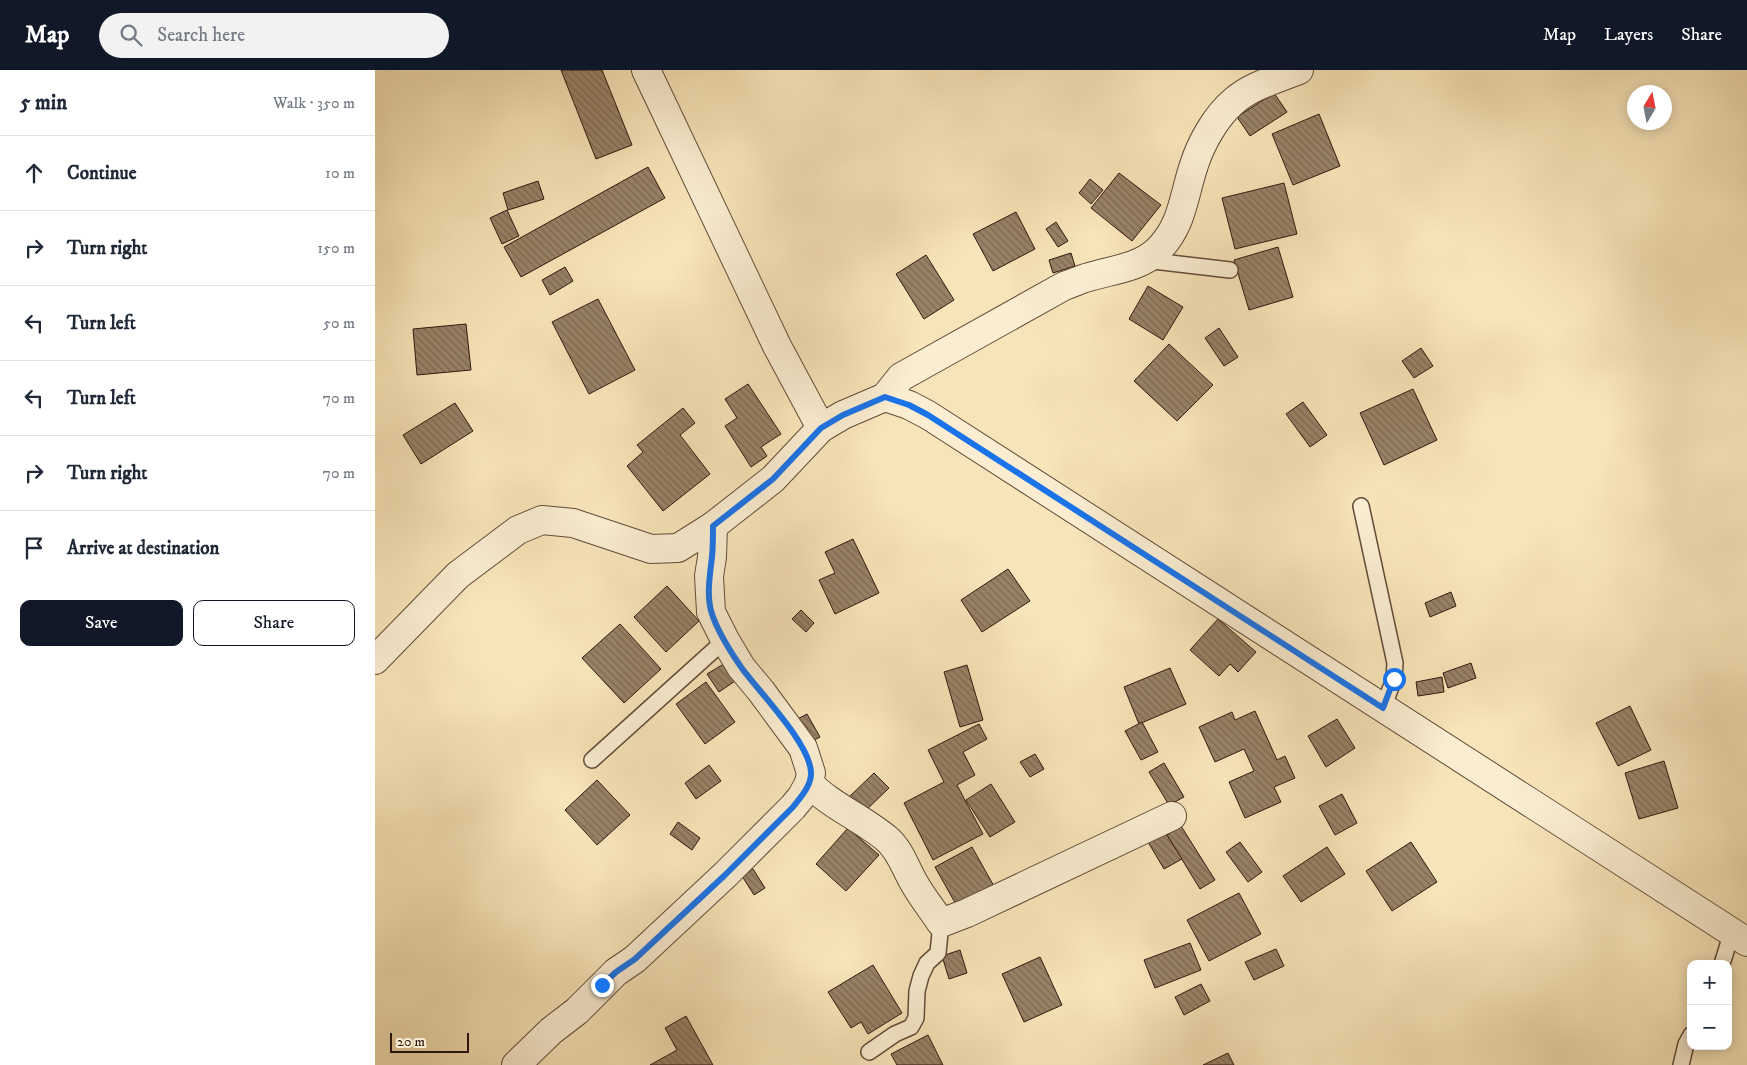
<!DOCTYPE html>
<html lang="en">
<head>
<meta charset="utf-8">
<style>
	:root { --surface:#fff; --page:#f2f2f3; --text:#1f2937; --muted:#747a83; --line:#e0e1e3; --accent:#111827 }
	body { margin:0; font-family:"IM FELL DW Pica",serif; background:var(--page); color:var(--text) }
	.controls { position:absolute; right:15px; bottom:15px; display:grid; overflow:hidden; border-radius:10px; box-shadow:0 2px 12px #0003 }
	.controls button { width:45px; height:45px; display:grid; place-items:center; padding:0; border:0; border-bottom:1px solid var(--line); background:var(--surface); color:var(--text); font:25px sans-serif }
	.compass { position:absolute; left:1252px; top:15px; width:45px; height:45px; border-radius:50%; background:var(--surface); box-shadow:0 2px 12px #0003; rotate:10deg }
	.scale { position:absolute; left:15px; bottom:12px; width:79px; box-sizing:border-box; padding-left:5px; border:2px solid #31180f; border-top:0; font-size:14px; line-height:18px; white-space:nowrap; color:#31180f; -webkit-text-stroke:4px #faedd1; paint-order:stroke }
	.stop { position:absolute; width:15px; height:15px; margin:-11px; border:4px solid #1a73e8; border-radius:50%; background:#fff }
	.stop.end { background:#1a73e8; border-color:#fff; box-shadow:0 1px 5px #0008 }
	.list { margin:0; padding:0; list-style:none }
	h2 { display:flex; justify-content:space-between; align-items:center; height:65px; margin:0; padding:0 20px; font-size:21px }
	h2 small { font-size:16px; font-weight:400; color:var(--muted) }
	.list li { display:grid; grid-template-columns:32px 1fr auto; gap:15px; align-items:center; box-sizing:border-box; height:75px; padding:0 20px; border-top:1px solid var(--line) }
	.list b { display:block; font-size:19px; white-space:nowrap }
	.list em { font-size:16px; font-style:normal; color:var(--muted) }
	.actions { display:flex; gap:10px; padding:15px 20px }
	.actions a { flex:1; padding:11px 0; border:1px solid var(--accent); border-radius:10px; text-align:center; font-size:18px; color:var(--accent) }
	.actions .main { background:var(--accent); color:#fff }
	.icon { flex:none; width:28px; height:28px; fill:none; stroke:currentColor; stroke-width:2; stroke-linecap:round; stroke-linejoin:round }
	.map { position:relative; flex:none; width:1372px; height:995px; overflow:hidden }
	header { display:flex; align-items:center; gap:30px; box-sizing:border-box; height:70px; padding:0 25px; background:var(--accent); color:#fff }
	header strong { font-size:24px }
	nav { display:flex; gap:28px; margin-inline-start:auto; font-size:18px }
	.search { width:350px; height:45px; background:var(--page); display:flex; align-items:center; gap:12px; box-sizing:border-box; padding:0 18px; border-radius:28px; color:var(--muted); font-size:19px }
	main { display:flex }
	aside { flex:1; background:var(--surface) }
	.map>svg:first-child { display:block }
</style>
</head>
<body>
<header>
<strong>Map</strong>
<div class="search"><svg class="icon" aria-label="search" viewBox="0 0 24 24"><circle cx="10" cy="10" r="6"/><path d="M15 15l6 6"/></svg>Search here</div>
<nav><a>Map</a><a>Layers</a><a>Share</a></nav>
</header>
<main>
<aside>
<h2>5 min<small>Walk · 350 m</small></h2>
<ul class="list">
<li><svg class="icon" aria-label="ahead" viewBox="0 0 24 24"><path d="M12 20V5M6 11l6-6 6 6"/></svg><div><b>Continue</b></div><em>10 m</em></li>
<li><svg class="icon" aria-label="right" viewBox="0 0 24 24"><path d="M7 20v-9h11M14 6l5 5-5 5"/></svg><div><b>Turn right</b></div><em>150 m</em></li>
<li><svg class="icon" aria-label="left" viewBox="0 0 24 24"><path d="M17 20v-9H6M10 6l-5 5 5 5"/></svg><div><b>Turn left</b></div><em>50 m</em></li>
<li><svg class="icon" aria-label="left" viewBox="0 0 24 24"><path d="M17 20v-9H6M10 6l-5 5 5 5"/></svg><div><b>Turn left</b></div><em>70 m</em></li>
<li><svg class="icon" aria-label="right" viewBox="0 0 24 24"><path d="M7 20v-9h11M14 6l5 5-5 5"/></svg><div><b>Turn right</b></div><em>70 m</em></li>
<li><svg class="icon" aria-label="arrive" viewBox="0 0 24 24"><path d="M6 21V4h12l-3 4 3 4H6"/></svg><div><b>Arrive at destination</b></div></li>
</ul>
<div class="actions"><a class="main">Save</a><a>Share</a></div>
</aside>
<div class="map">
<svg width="1372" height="995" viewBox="0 0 1372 995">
	<defs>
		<pattern id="building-back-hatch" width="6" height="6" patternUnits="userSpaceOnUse" patternTransform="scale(1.25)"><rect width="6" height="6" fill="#988267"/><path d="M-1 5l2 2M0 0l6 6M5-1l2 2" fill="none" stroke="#7d6953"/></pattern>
	</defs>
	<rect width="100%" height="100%" fill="#f7e4b8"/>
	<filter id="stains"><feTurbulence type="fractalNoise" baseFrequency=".004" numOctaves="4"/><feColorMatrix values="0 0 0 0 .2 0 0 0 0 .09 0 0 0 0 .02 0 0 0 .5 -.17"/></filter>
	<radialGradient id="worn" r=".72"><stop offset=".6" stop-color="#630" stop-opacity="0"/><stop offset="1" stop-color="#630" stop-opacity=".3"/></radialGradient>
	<g fill="url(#building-back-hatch)" stroke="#31180f">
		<path d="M 186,0 L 227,0 L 257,75 L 221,89 Z"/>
		<path d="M 899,23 L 912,42 L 875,66 L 862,47 Z"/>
		<path d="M 944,44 L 965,96 L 918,115 L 897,64 Z"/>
		<path d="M 273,97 L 290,128 L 146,207 L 129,177 Z"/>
		<path d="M 744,103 L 786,135 L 757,171 L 716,138 Z"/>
		<path d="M 715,109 L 728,120 L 716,134 L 704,123 Z"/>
		<path d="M 163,111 L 169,129 L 133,140 L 128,123 Z"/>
		<path d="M 909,113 L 922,164 L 860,179 L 847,128 Z"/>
		<path d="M 132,140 L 144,166 L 127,174 L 115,148 Z"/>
		<path d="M 641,142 L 660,179 L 618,201 L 598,164 Z"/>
		<path d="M 681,152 L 693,171 L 683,177 L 671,159 Z"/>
		<path d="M 903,177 L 918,227 L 874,240 L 859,190 Z"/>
		<path d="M 696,183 L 700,196 L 678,203 L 674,190 Z"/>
		<path d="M 551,185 L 579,230 L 549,249 L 521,204 Z"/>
		<path d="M 190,197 L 198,211 L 175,225 L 167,210 Z"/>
		<path d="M 773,216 L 808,237 L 788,270 L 754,249 Z"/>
		<path d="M 223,229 L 260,300 L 214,324 L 177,252 Z"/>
		<path d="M 91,254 L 96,300 L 42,305 L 38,259 Z"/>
		<path d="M 844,258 L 863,287 L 849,296 L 830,268 Z"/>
		<path d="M 794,274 L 838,315 L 802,351 L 759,311 Z"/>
		<path d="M 1046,278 L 1058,296 L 1039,308 L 1027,291 Z"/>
		<path d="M 373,314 L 406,364 L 386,377 L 392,386 L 376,397 L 350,356 L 362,348 L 350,329 Z"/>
		<path d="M 1038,319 L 1062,370 L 1009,395 L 985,343 Z"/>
		<path d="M 928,332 L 952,365 L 935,377 L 911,344 Z"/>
		<path d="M 80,333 L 98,361 L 46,394 L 28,365 Z"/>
		<path d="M 308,338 L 320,353 L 305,365 L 335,404 L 288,441 L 252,396 L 268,382 L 262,375 Z"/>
		<path d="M 478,469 L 504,523 L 460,544 L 444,510 L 460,503 L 450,482 Z"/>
		<path d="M 633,499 L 655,531 L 607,562 L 586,530 Z"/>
		<path d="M 292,516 L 324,551 L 291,582 L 259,547 Z"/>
		<path d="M 1076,522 L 1081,536 L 1055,547 L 1050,533 Z"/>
		<path d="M 426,540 L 439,553 L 431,562 L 417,549 Z"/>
		<path d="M 843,549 L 881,582 L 863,602 L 855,594 L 844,606 L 815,580 Z"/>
		<path d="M 245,554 L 286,599 L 249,633 L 207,588 Z"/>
		<path d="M 352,592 L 363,609 L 344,622 L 332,604 Z"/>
		<path d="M 1096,593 L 1101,608 L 1073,618 L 1068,603 Z"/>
		<path d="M 592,595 L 608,650 L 585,657 L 569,602 Z"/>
		<path d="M 795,598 L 811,634 L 764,654 L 749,617 Z"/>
		<path d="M 1067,607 L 1069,622 L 1043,626 L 1041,612 Z"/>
		<path d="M 331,612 L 360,652 L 330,674 L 301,634 Z"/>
		<path d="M 1255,636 L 1276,680 L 1243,696 L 1221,653 Z"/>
		<path d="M 880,641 L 902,690 L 910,686 L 920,708 L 899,717 L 906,732 L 870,748 L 854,712 L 879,701 L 869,679 L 840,692 L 824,657 L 857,642 L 860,650 Z"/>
		<path d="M 432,644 L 445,667 L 430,675 L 417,652 Z"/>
		<path d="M 962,649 L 980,678 L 951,697 L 933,666 Z"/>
		<path d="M 767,652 L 783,682 L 766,690 L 750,661 Z"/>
		<path d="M 604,654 L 612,669 L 588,682 L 600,705 L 582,715 L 608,764 L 558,790 L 529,733 L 569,712 L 553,680 Z"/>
		<path d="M 660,684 L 669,699 L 655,707 L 645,692 Z"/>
		<path d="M 1289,691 L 1303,738 L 1264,749 L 1250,703 Z"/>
		<path d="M 789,693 L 809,727 L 794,735 L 774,702 Z"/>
		<path d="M 334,695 L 346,711 L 321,729 L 310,713 Z"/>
		<path d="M 499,703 L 514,718 L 487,744 L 472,729 Z"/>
		<path d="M 222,710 L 255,745 L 222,775 L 190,740 Z"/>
		<path d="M 616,714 L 640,752 L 615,767 L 591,730 Z"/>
		<path d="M 967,724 L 982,753 L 960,765 L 944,736 Z"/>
		<path d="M 303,752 L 325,768 L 317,780 L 295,764 Z"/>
		<path d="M 806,756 L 840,810 L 825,819 L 792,765 Z"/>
		<path d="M 473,758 L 504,785 L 471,821 L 441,794 Z"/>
		<path d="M 790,762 L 807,789 L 789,799 L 773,772 Z"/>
		<path d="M 865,772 L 887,802 L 873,812 L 851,782 Z"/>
		<path d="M 1036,772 L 1062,812 L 1017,841 L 991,801 Z"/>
		<path d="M 597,777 L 620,818 L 583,838 L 560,797 Z"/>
		<path d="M 952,777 L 970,804 L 926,832 L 908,806 Z"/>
		<path d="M 378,799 L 390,818 L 379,825 L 367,806 Z"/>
		<path d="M 864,823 L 886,864 L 834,891 L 812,850 Z"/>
		<path d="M 815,873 L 826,900 L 780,918 L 769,890 Z"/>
		<path d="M 901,879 L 909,896 L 879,910 L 870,892 Z"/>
		<path d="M 585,880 L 592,903 L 574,909 L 567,886 Z"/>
		<path d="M 665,887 L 687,935 L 649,952 L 627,904 Z"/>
		<path d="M 498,895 L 527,943 L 493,964 L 486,952 L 476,958 L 453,922 Z"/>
		<path d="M 826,914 L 835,931 L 809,945 L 800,927 Z"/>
		<path d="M 311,946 L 338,995 L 275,995 L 302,980 L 290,958 Z"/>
		<path d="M 553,965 L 568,995 L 522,995 L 516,984 Z"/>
		<path d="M 853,983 L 859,995 L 828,995 Z"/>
	</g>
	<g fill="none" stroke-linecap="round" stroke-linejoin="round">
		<g stroke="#624b39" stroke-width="18">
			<g id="service">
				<path d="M 770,190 L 855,200"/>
				<path d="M 986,436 L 1020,593 L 1019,609 L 1008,638"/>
				<path d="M 217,690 L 350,570"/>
				<path d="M 1347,894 L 1357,862"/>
				<path d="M 494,982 L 520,964 L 536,957 L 541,948 L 542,921 L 546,906 L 552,893 L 563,883 L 566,853"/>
				<path d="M 1306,995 L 1311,974 L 1316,965"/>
			</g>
		</g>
		<g stroke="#624b39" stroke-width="30">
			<g id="minor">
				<path d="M 271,0 L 402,276 L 446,358 L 468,345 L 510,327 L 534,335 L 553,345 L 1372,872"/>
				<path d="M 510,327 L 526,307 L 689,216 C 698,213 706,209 714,207 C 736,200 764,198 782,181 C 808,156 808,127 819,95 C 826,73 841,46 859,31 C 877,15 903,9 924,0"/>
				<path d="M 446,358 L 398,409 L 338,456 L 337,487 L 334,506 L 336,542 L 350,570 L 366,597 L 386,621 L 428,678 L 436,703 L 434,713 C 456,736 487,748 512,769 C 525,780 530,797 538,811 C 546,826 557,839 566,853 L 592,843 L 797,746"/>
				<path d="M 0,590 L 83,505 L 143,460 L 167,450 L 198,453 L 276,479 L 303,478 L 338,456"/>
				<path d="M 141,995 L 176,961 L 202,941 L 241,902 L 260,889 L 350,805 L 418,737 L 427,726 L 434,713"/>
			</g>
		</g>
		<use href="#service" stroke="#faedd1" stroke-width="15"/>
		<use href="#minor" stroke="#faedd1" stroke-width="28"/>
	</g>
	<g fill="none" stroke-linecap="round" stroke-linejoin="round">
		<path stroke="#1a73e8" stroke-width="6" d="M 227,915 L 241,902 L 260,889 L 350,805 L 418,737 C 425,728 436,716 436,704 C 437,675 383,621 366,597 C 355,581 343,562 337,544 C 331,527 335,504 337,487 C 338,477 338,466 338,456 L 398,409 L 446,358 L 468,345 L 510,327 L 534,335 L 553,345 L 1008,638 L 1019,609"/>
	</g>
	<rect width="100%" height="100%" filter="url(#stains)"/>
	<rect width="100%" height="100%" fill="url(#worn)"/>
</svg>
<div class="controls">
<button>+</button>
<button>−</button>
</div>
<svg class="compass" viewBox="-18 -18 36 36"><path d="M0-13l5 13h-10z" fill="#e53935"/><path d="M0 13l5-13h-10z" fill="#747a83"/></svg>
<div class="scale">20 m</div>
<div class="stop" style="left:1019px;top:609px"></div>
<div class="stop end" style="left:227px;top:915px"></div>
</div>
</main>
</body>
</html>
